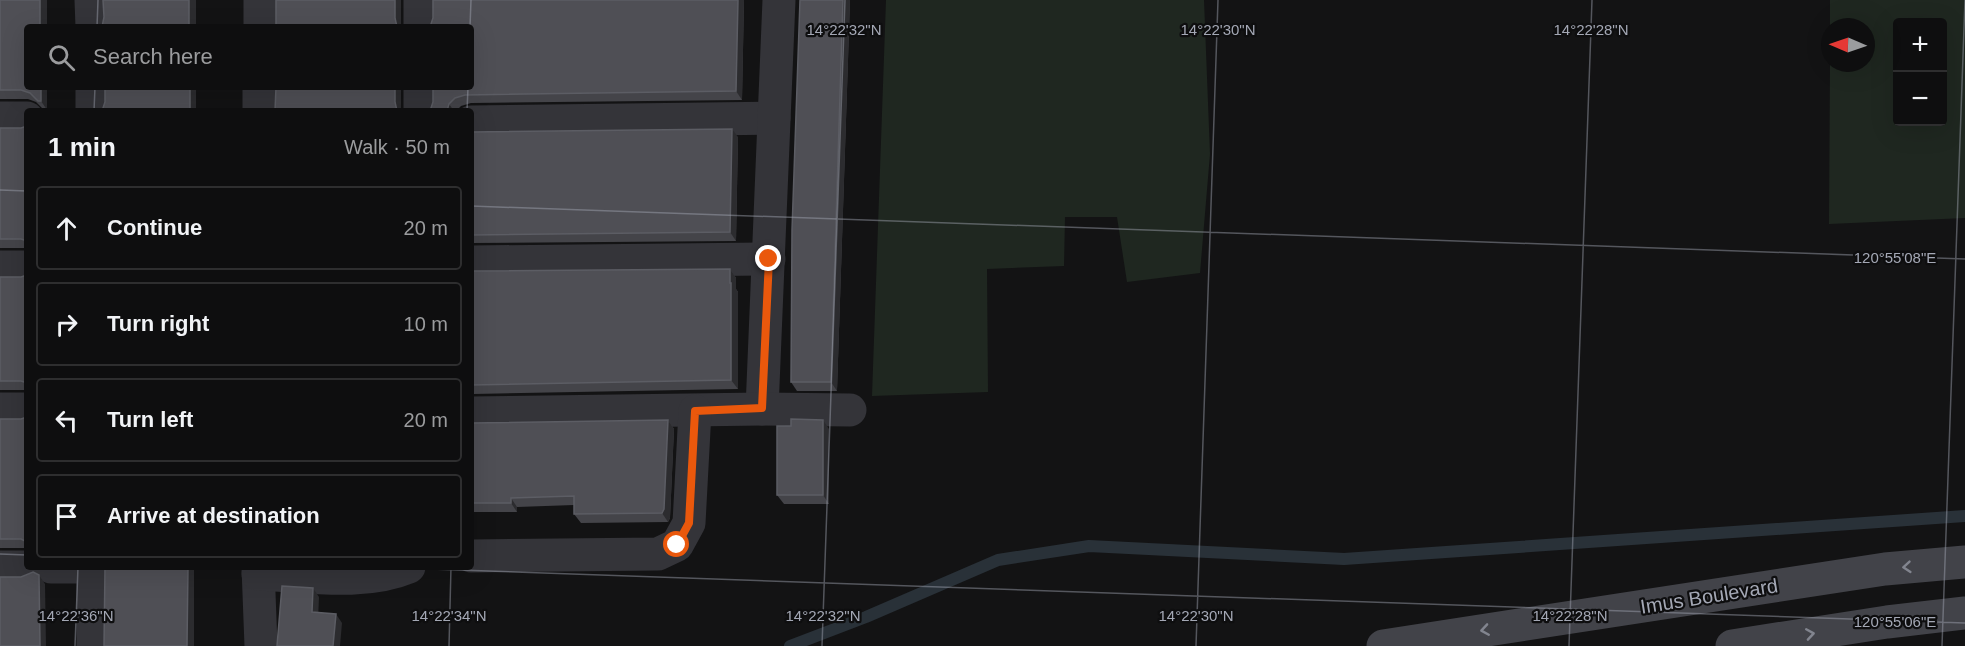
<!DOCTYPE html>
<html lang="en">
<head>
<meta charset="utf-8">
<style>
	:root { --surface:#0e0e0f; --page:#171718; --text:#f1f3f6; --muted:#9b9c9e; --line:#2e2e2f }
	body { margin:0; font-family:Helvetica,sans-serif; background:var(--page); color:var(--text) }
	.controls { position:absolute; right:18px; top:18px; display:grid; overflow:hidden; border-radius:6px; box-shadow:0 6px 24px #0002 }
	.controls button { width:54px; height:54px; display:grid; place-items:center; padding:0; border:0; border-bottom:2px solid var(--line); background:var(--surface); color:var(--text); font:30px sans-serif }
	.compass { position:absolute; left:1821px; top:18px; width:54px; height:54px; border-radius:50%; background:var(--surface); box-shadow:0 6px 24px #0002; rotate:272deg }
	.stop { position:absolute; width:18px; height:18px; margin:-14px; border:4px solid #ea580c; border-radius:50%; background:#fff }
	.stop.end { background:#ea580c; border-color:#fff; box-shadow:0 2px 6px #0008 }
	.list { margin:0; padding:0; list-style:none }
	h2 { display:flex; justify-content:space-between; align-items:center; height:78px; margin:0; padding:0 24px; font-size:26px }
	h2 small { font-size:20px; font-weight:400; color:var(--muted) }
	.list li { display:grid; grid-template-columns:39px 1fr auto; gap:18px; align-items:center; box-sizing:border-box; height:84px; margin:0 12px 12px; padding:0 12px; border:2px solid var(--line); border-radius:6px }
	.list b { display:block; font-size:22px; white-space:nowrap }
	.list em { font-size:20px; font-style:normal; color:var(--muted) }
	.icon { flex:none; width:33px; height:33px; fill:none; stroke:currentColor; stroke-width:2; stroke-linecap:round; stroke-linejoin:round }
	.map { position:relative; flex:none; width:1965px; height:646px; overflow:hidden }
	.search { position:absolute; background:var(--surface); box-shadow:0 6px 24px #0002; left:24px; top:24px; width:450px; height:66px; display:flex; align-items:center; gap:15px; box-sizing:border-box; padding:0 21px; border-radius:6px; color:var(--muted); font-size:22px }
	.panel { position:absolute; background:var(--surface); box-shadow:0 6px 24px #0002; left:24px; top:108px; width:450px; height:462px; border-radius:6px }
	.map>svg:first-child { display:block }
</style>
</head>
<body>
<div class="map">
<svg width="1965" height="646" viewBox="0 0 1965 646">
	<rect width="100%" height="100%" fill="#131314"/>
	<g fill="#1f2720" fill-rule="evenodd">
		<path d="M 886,0 L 1204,0 L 1210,154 L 1200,273 L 1127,282 L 1117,217 L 1065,217 L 1064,266 L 987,269 L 988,392 L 872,396 Z"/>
		<path d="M 1830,0 L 1965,0 L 1965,218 L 1829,224 L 1830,63 L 1866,63 L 1866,27 L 1830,27 ZM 1898,22 L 1942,22 L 1942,122 L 1898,122 Z"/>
	</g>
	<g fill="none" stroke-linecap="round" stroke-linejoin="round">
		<path stroke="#293138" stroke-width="12" d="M 790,646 L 866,617 L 998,560 L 1089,546 L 1344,559 L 1965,516"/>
		<g stroke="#343439" stroke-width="33">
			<path d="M 91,0 L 92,27"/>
			<path d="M 420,0 L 420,27"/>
			<path d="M 260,27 L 260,0"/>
			<path d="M 92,87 L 92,111"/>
			<path d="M 420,87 L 420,111"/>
			<path d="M 259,111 L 259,87"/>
			<path d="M 0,118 L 27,118"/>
			<path d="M 471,122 L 774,118"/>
			<path d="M 471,262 L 769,259"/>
			<path d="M 0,267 L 27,267"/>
			<path d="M 0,409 L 27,409"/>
			<path d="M 762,409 L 779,0"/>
			<path d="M 471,413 L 762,409 L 850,410"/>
			<path d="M 471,556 L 658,554 L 677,545 L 689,523 L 695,411"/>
			<path d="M 0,567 L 27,567"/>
			<path d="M 51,567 L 93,567"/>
			<path d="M 258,567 L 261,646"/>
			<path d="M 258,574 C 307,576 364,586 409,567"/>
			<path d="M 93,646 L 93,567"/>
		</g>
		<g stroke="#424349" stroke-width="33">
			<path d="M 1383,646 L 1885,569 L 1965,562"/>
			<path d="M 1732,646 L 1887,622 L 1965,613"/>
		</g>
	</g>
	<g fill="#444449">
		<path d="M 0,0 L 47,0 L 47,27 L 27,27 L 47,87 L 47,110 L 44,110 L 36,102 L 28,99 L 0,99 Z"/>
		<path d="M 744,0 L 742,100 L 471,103 L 461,106 L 456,111 L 430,111 L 433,102 Z"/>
		<path d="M 800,0 L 850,0 L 837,391 L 797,391 L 791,382 Z"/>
		<path d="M 27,126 L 27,248 L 0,248 L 0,128 L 21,128 Z"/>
		<path d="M 471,132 L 738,137 L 736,241 L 471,243 Z"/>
		<path d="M 730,269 L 736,278 L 736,289 L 738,292 L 738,389 L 473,394 L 471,391 L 471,271 Z"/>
		<path d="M 27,275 L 27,390 L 0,390 L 0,277 L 21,277 Z"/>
		<path d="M 27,417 L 27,548 L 0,548 L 0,419 L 21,419 Z"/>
		<path d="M 668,420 L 674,429 L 670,518 L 668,522 L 581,523 L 574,514 L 574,505 L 517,507 L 517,512 L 472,512 L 471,510 L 471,423 Z"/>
		<path d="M 829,429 L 829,504 L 784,504 L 777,495 Z"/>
	</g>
	<g fill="#2c2c2f">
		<rect x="40" y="0" width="7" height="27"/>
		<rect x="189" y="0" width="7" height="27"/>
		<path d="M 395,0 L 401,0 L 401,27 L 397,27 L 395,18 Z"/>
		<path d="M 738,0 L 744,0 L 742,100 L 736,91 Z"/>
		<path d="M 843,0 L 850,0 L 837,391 L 831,382 Z"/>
		<path d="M 41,87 L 47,87 L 47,110 L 41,101 Z"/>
		<rect x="190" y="87" width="6" height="24"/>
		<path d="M 395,87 L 401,87 L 401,111 L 397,111 L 395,102 Z"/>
		<path d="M 449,104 L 454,111 L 447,111 Z"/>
		<path d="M 732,129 L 738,137 L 736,241 L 730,232 Z"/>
		<path d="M 730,269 L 736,278 L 736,289 L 738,292 L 738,389 L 731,380 Z"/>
		<path d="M 668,420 L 674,429 L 670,518 L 668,522 L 662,513 Z"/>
		<path d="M 823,420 L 829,429 L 829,504 L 823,495 Z"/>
		<path d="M 511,498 L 517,507 L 517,512 L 511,503 Z"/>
		<path d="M 188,567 L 194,567 L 194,646 L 187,646 Z"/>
		<path d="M 39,575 L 45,584 L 46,646 L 40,646 Z"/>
		<path d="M 313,588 L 319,597 L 318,621 L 312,612 Z"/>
		<path d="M 336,614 L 342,623 L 340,646 L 333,646 Z"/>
	</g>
	<g fill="#4f4f55" stroke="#5c5d64" stroke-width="1.5">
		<path d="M 0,0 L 40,0 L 40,27 L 27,27 L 27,87 L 41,87 L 41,101 L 38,101 L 30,93 L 21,90 L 0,90 Z"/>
		<path d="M 103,0 L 189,0 L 189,27 L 102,27 L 104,17 Z"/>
		<path d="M 276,0 L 395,0 L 395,18 L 397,27 L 276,27 Z"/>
		<path d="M 433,0 L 738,0 L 736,91 L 465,95 L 455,98 L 449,104 L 447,111 L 430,111 L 433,102 L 433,87 L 471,87 L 471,27 L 430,27 L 433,18 Z"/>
		<path d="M 800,0 L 843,0 L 831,382 L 791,382 L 792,230 Z"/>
		<path d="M 105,87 L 190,87 L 190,111 L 102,111 L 105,102 Z"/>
		<path d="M 276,87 L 395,87 L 395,102 L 397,111 L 275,111 Z"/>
		<path d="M 27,126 L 27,241 L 21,239 L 0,239 L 0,128 L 21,128 Z"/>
		<path d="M 732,129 L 730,232 L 471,235 L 471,132 Z"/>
		<path d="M 730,269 L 730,283 L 731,283 L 731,380 L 471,385 L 471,271 Z"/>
		<path d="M 27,275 L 27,383 L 21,381 L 0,381 L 0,277 L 21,277 Z"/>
		<path d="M 27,417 L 27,542 L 21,539 L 0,539 L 0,419 L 21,419 Z"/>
		<path d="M 791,419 L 823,420 L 823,495 L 777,495 L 777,426 L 791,426 Z"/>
		<path d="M 668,420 L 664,509 L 662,513 L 574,514 L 574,496 L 511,498 L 511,503 L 471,503 L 471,423 Z"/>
		<path d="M 105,567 L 188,567 L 187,646 L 104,646 Z"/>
		<path d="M 33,572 L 39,575 L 40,646 L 0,646 L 0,577 L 21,577 Z"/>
		<path d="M 282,586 L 313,588 L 312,612 L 336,614 L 333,646 L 277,646 Z"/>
	</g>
	<defs><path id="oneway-chevron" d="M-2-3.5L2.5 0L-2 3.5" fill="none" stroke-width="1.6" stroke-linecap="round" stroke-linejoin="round" transform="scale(1.5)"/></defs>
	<g stroke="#82858f">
		<use href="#oneway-chevron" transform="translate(1907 567) rotate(175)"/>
		<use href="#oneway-chevron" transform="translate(1485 630) rotate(171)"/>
		<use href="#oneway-chevron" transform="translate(1810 634) rotate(-9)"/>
	</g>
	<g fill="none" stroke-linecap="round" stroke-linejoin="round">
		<path stroke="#ea580c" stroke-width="8" d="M 677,545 L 689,523 L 695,411 L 762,408 L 769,259"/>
	</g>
	<path fill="none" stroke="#a4a8b5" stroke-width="1.5" stroke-opacity="0.45" d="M 97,27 L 98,0M 470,27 L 471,0M 94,111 L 95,87M 467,111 L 468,87M 0,190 L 27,191M 471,206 L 1965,259M 0,554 L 27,555M 372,567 L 1965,623M 75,646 L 78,567M 449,646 L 451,567M 822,646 L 845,0M 1196,646 L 1218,0M 1569,646 L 1592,0M 1942,646 L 1965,0"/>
	<g text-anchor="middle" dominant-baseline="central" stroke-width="4.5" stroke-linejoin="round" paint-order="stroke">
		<g font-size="20" fill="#a4a8b5" stroke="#0e0e0f">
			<text transform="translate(1709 596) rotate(-9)">Imus Boulevard</text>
		</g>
	</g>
	<g font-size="15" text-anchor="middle" fill="#a4a8b5" stroke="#0e0e0f" stroke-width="4.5" stroke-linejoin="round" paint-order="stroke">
		<text x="844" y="35">14°22'32"N</text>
		<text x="1218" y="35">14°22'30"N</text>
		<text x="1591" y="35">14°22'28"N</text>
		<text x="1895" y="263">120°55'08"E</text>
		<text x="76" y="621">14°22'36"N</text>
		<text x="449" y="621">14°22'34"N</text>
		<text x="823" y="621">14°22'32"N</text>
		<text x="1196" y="621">14°22'30"N</text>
		<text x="1570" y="621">14°22'28"N</text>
		<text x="1895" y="627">120°55'06"E</text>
	</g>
</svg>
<div class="controls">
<button>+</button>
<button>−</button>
</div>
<svg class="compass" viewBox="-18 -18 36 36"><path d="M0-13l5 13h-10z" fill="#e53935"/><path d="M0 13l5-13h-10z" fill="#9b9c9e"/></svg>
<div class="stop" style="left:677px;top:545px"></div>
<div class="stop end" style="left:769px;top:259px"></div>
<div class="search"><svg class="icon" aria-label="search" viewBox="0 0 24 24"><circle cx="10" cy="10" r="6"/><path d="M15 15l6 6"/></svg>Search here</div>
<section class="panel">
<h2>1 min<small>Walk · 50 m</small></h2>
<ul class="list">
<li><svg class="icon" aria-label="ahead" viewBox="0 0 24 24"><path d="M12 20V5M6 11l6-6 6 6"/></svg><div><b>Continue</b></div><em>20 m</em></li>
<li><svg class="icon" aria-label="right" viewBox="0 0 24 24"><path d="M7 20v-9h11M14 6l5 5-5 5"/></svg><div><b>Turn right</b></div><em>10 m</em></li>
<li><svg class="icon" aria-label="left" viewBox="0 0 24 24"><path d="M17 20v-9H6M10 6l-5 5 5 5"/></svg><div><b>Turn left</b></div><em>20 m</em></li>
<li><svg class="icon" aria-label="arrive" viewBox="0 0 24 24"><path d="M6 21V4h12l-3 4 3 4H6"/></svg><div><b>Arrive at destination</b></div></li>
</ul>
</section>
</div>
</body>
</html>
